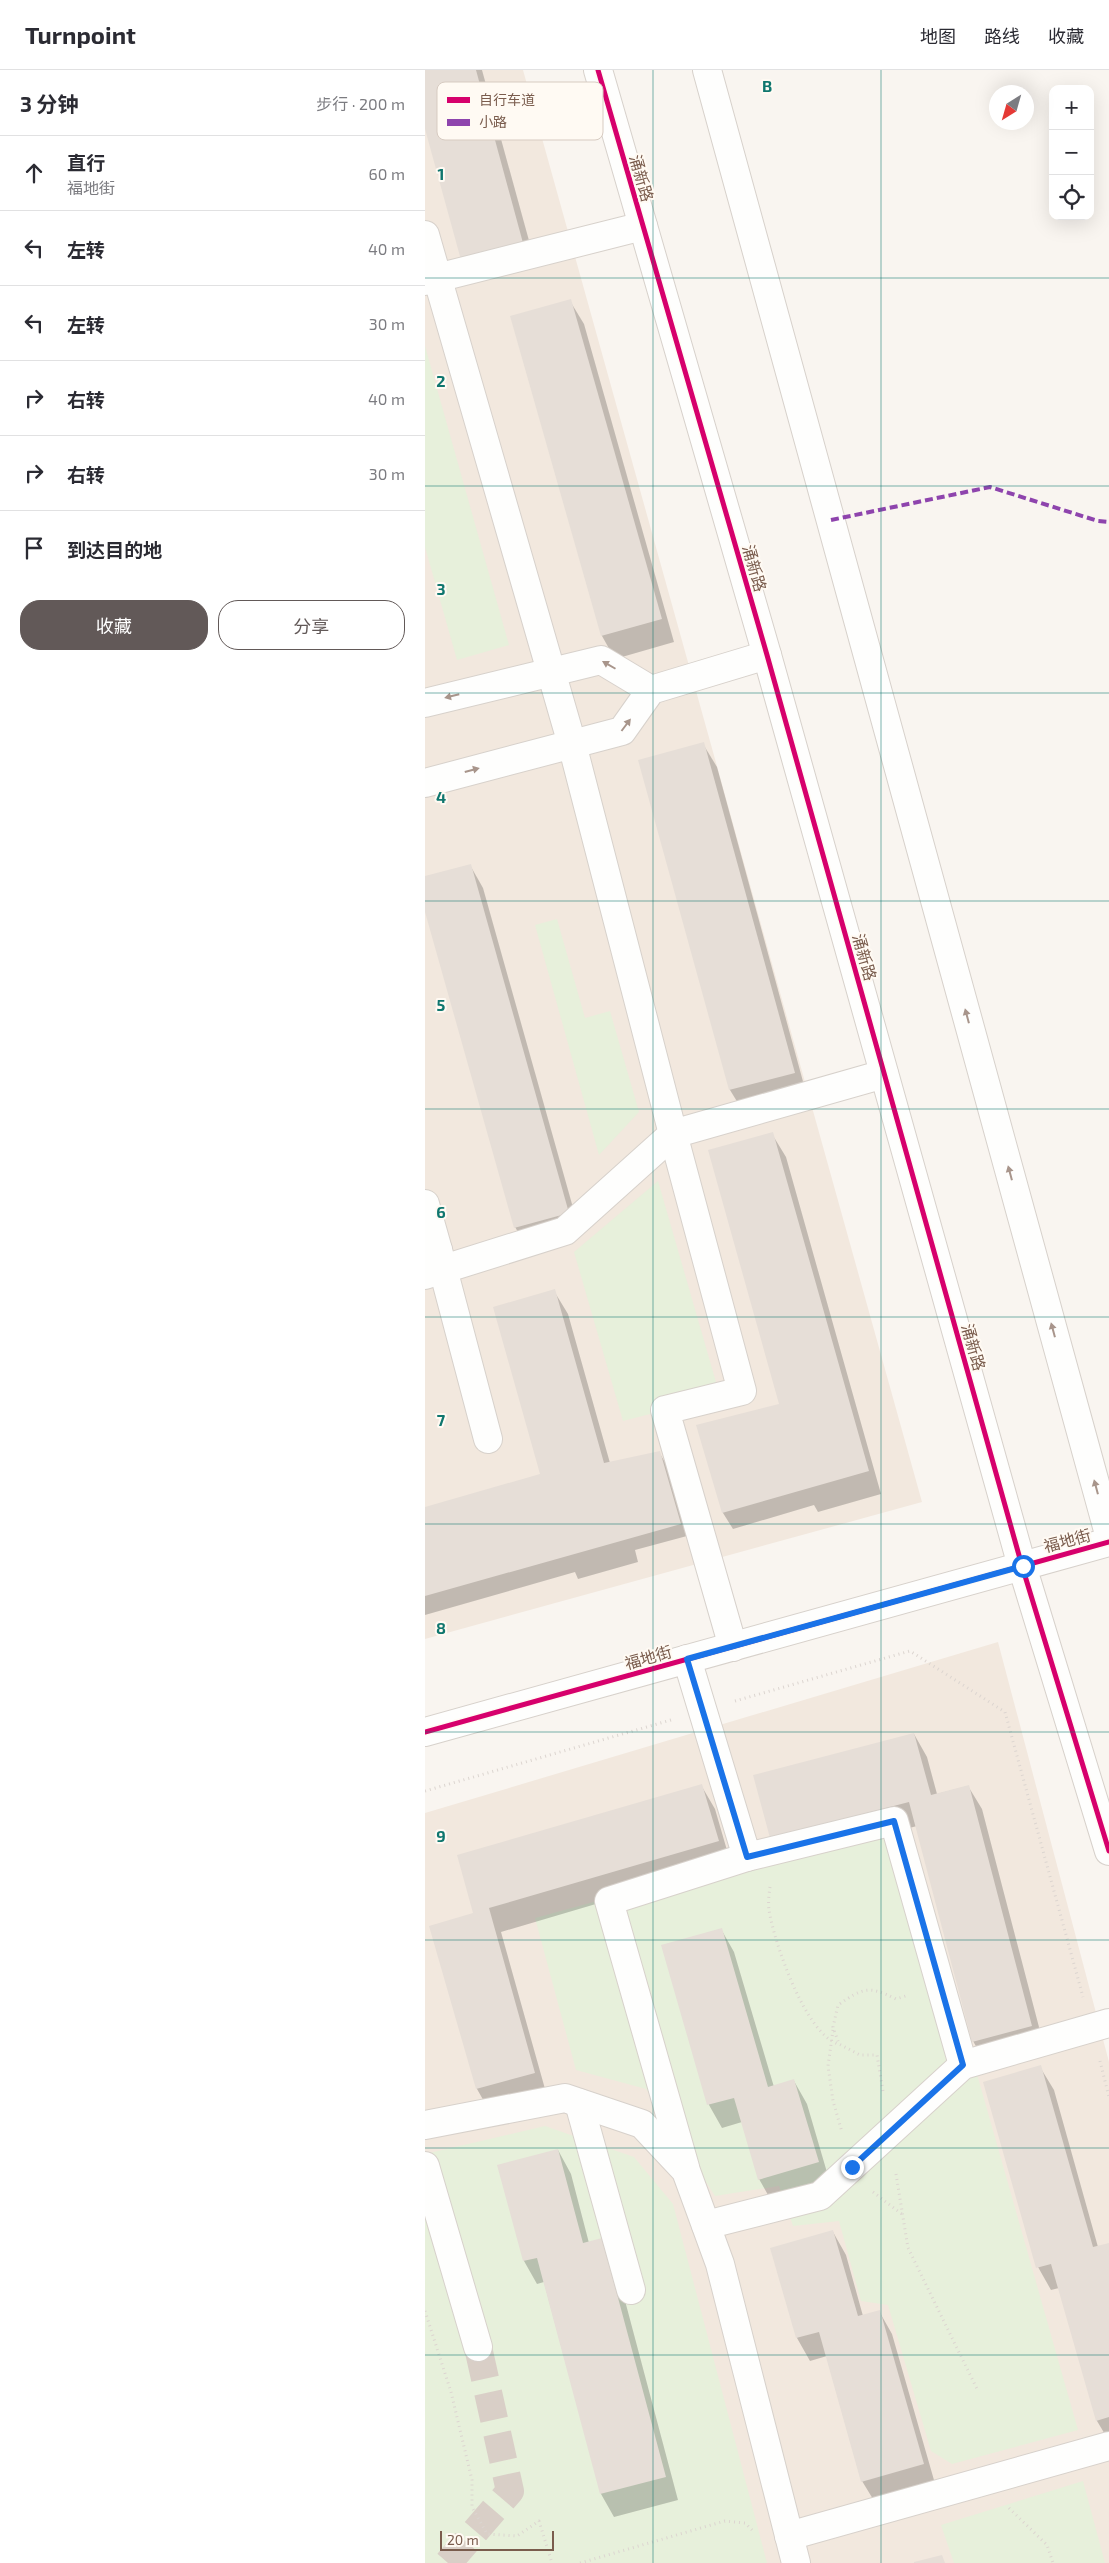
<!DOCTYPE html>
<html lang="zh">
<head>
<meta charset="utf-8">
<style>
	:root { --surface:#fff; --page:#f7f7f7; --text:#2b2b33; --muted:#7c7c81; --line:#e1e1e2; --accent:#625958 }
	body { margin:0; font-family:"Exo 2","Noto Sans SC",sans-serif; background:var(--page); color:var(--text) }
	.controls { position:absolute; right:15px; top:15px; display:grid; overflow:hidden; border-radius:10px; box-shadow:0 5px 20px #0002 }
	.controls button { width:45px; height:45px; display:grid; place-items:center; padding:0; border:0; border-bottom:1px solid var(--line); background:var(--surface); color:var(--text); font:25px sans-serif }
	.compass { position:absolute; left:564px; top:15px; width:45px; height:45px; border-radius:50%; background:var(--surface); box-shadow:0 5px 20px #0002; rotate:217deg }
	.scale { position:absolute; left:15px; bottom:12px; width:114px; box-sizing:border-box; padding-left:5px; border:2px solid #7a5c4d; border-top:0; font-size:14px; line-height:18px; white-space:nowrap; color:#7a5c4d; -webkit-text-stroke:4px #fffaf3; paint-order:stroke }
	.stop { position:absolute; width:15px; height:15px; margin:-11px; border:4px solid #1a73e8; border-radius:50%; background:#fff }
	.stop.end { background:#1a73e8; border-color:#fff; box-shadow:0 1px 5px #0008 }
	.list { margin:0; padding:0; list-style:none }
	h2 { display:flex; justify-content:space-between; align-items:center; height:65px; margin:0; padding:0 20px; font-size:21px }
	h2 small { font-size:16px; font-weight:400; color:var(--muted) }
	.list li { display:grid; grid-template-columns:32px 1fr auto; gap:15px; align-items:center; box-sizing:border-box; height:75px; padding:0 20px; border-top:1px solid var(--line) }
	.list b { display:block; font-size:19px; white-space:nowrap }
	.list p { margin:0; font-size:16px; white-space:nowrap; color:var(--muted) }
	.list em { font-size:16px; font-style:normal; color:var(--muted) }
	.actions { display:flex; gap:10px; padding:15px 20px }
	.actions a { flex:1; padding:11px 0; border:1px solid var(--accent); border-radius:20px; text-align:center; font-size:18px; color:var(--accent) }
	.actions .main { background:var(--accent); color:#fff }
	.icon { flex:none; width:28px; height:28px; fill:none; stroke:currentColor; stroke-width:2; stroke-linecap:round; stroke-linejoin:round }
	.map { position:relative; flex:none; width:684px; height:2493px; overflow:hidden }
	header { display:flex; align-items:center; gap:30px; box-sizing:border-box; height:70px; padding:0 25px; background:var(--surface); border-bottom:1px solid var(--line) }
	header strong { font-size:24px }
	nav { display:flex; gap:28px; margin-inline-start:auto; font-size:18px }
	main { display:flex }
	aside { flex:1; background:var(--surface) }
	.map>svg:first-child { display:block }
</style>
</head>
<body>
<header>
<strong>Turnpoint</strong>
<nav><a>地图</a><a>路线</a><a>收藏</a></nav>
</header>
<main>
<aside>
<h2>3 分钟<small>步行 · 200 m</small></h2>
<ul class="list">
<li><svg class="icon" aria-label="ahead" viewBox="0 0 24 24"><path d="M12 20V5M6 11l6-6 6 6"/></svg><div><b>直行</b><p>福地街</p></div><em>60 m</em></li>
<li><svg class="icon" aria-label="left" viewBox="0 0 24 24"><path d="M17 20v-9H6M10 6l-5 5 5 5"/></svg><div><b>左转</b></div><em>40 m</em></li>
<li><svg class="icon" aria-label="left" viewBox="0 0 24 24"><path d="M17 20v-9H6M10 6l-5 5 5 5"/></svg><div><b>左转</b></div><em>30 m</em></li>
<li><svg class="icon" aria-label="right" viewBox="0 0 24 24"><path d="M7 20v-9h11M14 6l5 5-5 5"/></svg><div><b>右转</b></div><em>40 m</em></li>
<li><svg class="icon" aria-label="right" viewBox="0 0 24 24"><path d="M7 20v-9h11M14 6l5 5-5 5"/></svg><div><b>右转</b></div><em>30 m</em></li>
<li><svg class="icon" aria-label="arrive" viewBox="0 0 24 24"><path d="M6 21V4h12l-3 4 3 4H6"/></svg><div><b>到达目的地</b></div></li>
</ul>
<div class="actions"><a class="main">收藏</a><a>分享</a></div>
</aside>
<div class="map">
<svg width="684" height="2493" viewBox="0 0 684 2493">
	<rect width="100%" height="100%" fill="#f9f5f0"/>
	<g fill="#f2e8de">
		<path d="M 0,0 L 98,0 L 497,1432 L 0,1569 Z"/>
		<path d="M 573,1572 L 684,1992 L 684,2493 L 0,2493 L 0,1743 Z"/>
	</g>
	<g fill="#e7f0db">
		<path d="M 0,276 L 84,575 L 32,590 L 0,477 Z"/>
		<path d="M 132,849 L 160,948 L 185,941 L 214,1042 L 174,1085 L 110,855 Z"/>
		<path d="M 233,1111 L 295,1326 L 198,1351 L 149,1182 Z"/>
		<path d="M 479,1747 L 653,2360 L 527,2394 L 506,2381 L 463,2235 L 436,2231 L 414,2151 L 368,2156 L 354,2116 L 290,2126 L 221,2019 L 151,2000 L 110,1848 Z"/>
		<path d="M 120,2056 L 209,2087 L 248,2134 L 342,2493 L 0,2493 L 0,2084 Z"/>
		<path d="M 658,2411 L 680,2493 L 529,2493 L 516,2455 Z"/>
	</g>
	<g fill="#0003">
		<path d="M 0,0 L 57,0 L 111,196 L 0,54 Z"/>
		<path d="M 145,231 L 159,254 L 249,572 L 190,589 L 177,566 Z"/>
		<path d="M 278,674 L 292,697 L 382,1026 L 319,1043 L 305,1020 L 215,691 Z"/>
		<path d="M 45,795 L 58,818 L 156,1166 L 104,1180 L 90,1157 L 0,837 L 0,808 Z"/>
		<path d="M 347,1064 L 361,1087 L 456,1424 L 393,1442 L 389,1435 L 308,1459 L 298,1443 L 273,1356 L 357,1339 Z"/>
		<path d="M 129,1221 L 143,1244 L 185,1393 L 234,1382 L 241,1394 L 262,1466 L 210,1480 L 213,1492 L 153,1509 L 150,1502 L 0,1545 L 0,1438 L 117,1410 Z"/>
		<path d="M 489,1664 L 502,1687 L 512,1724 L 543,1716 L 557,1739 L 620,1980 L 561,1994 L 548,1971 L 492,1756 L 359,1791 Z"/>
		<path d="M 276,1715 L 290,1739 L 306,1794 L 76,1862 L 122,2026 L 65,2042 L 52,2019 L 6,1857 L 50,1844 Z"/>
		<path d="M 296,1859 L 309,1882 L 349,2017 L 369,2011 L 382,2034 L 406,2116 L 347,2132 L 334,2109 L 317,2052 L 297,2058 L 284,2035 L 237,1876 Z"/>
		<path d="M 615,1997 L 629,2020 L 673,2177 L 684,2174 L 684,2371 L 672,2351 L 634,2218 L 626,2220 L 613,2197 Z"/>
		<path d="M 133,2080 L 146,2104 L 164,2173 L 176,2169 L 190,2193 L 253,2430 L 189,2447 L 176,2424 L 119,2212 L 112,2214 L 99,2191 L 73,2096 Z"/>
		<path d="M 408,2162 L 421,2185 L 438,2246 L 454,2241 L 467,2264 L 511,2417 L 451,2434 L 437,2411 L 402,2286 L 385,2291 L 372,2268 Z"/>
	</g>
	<g fill="#e6ded7">
		<path d="M 0,0 L 51,0 L 98,173 L 36,190 L 0,59 Z"/>
		<path d="M 146,229 L 237,549 L 176,566 L 85,246 Z"/>
		<path d="M 279,672 L 370,1003 L 304,1020 L 213,690 Z"/>
		<path d="M 46,794 L 144,1143 L 89,1158 L 0,842 L 0,806 Z"/>
		<path d="M 348,1062 L 444,1401 L 297,1443 L 271,1355 L 354,1334 L 283,1080 Z"/>
		<path d="M 130,1219 L 179,1393 L 235,1381 L 256,1454 L 0,1526 L 0,1437 L 115,1404 L 68,1237 Z"/>
		<path d="M 489,1663 L 506,1725 L 544,1715 L 607,1956 L 547,1972 L 484,1732 L 345,1768 L 328,1705 Z"/>
		<path d="M 277,1714 L 294,1771 L 64,1838 L 110,2003 L 51,2019 L 4,1856 L 48,1843 L 32,1785 Z"/>
		<path d="M 297,1858 L 343,2017 L 369,2009 L 394,2092 L 333,2110 L 309,2028 L 282,2035 L 236,1875 Z"/>
		<path d="M 616,1995 L 668,2177 L 684,2173 L 684,2347 L 671,2351 L 626,2194 L 611,2198 L 558,2012 Z"/>
		<path d="M 133,2079 L 158,2173 L 177,2168 L 241,2407 L 175,2424 L 112,2188 L 98,2191 L 72,2095 Z"/>
		<path d="M 408,2160 L 433,2246 L 455,2240 L 499,2394 L 436,2412 L 394,2262 L 371,2268 L 345,2178 Z"/>
		<path d="M 517,2485 L 520,2493 L 489,2493 L 489,2492 Z"/>
	</g>
	<g fill="none" stroke-linecap="round" stroke-linejoin="round">
		<path stroke="#d9cfc7" stroke-width="28" stroke-dasharray="28 14" stroke-linecap="butt" d="M 23,2493 L 85,2421 L 53,2277"/>
		<g stroke="#d7d1cb" stroke-width="30">
			<g id="minor">
				<path d="M 173,0 L 342,585 L 597,1496 L 684,1781"/>
				<path d="M 282,0 L 684,1464"/>
				<path d="M 0,165 L 147,674 L 248,1064 L 140,1161 L 0,1205"/>
				<path d="M 0,211 L 218,156"/>
				<path d="M 0,633 L 176,590 L 226,620"/>
				<path d="M 0,713 L 197,661 L 226,620 L 342,585"/>
				<path d="M 0,1134 L 13,1180 L 0,1190"/>
				<path d="M 13,1180 L 63,1369"/>
				<path d="M 308,1577 L 240,1340 L 317,1321 L 248,1064 L 459,1004"/>
				<path d="M 262,1589 L 322,1787 L 469,1751 L 538,1995"/>
				<path d="M 0,1662 L 684,1472"/>
				<path d="M 154,2033 L 206,2220"/>
				<path d="M 0,2055 L 140,2028 L 217,2054 L 261,2101 L 295,2194 L 371,2493"/>
				<path d="M 0,2096 L 53,2277"/>
				<path d="M 260,2097 L 184,1831 L 322,1787"/>
				<path d="M 281,2155 L 395,2126 L 538,1995 L 684,1953"/>
				<path d="M 364,2466 L 684,2376"/>
			</g>
		</g>
		<g stroke="#dcd5d0" stroke-width="3" stroke-dasharray="1 4" stroke-linecap="butt">
			<path d="M 310,1631 L 485,1581 L 580,1642 L 658,1927"/>
			<path d="M 0,1721 L 246,1650"/>
			<path d="M 345,1817 C 344,1824 343,1833 344,1840 C 349,1872 380,1963 413,1974"/>
			<path d="M 408,1960 L 403,1996 L 408,2031 L 417,2062"/>
			<path d="M 675,1991 L 684,2027"/>
			<path d="M 458,2021 L 452,1985 L 435,1985 L 414,1974 L 408,1957 L 413,1935 C 438,1918 443,1915 471,1929 L 484,1925"/>
			<path d="M 471,2104 L 483,2178 L 553,2321"/>
			<path d="M 448,2122 L 478,2145"/>
			<path d="M 0,2241 L 26,2322 L 47,2410 L 47,2437 L 62,2464 L 92,2466 L 114,2451 L 127,2493"/>
			<path d="M 584,2438 L 622,2475 L 628,2493"/>
			<path d="M 155,2493 L 300,2451 L 320,2453 L 327,2460"/>
		</g>
		<use href="#minor" stroke="#fefefd" stroke-width="28"/>
		<path stroke="#8e44ad" stroke-width="4" stroke-dasharray="8 4" stroke-linecap="butt" d="M 406,450 L 565,417 L 673,451 L 684,452"/>
		<g stroke="#fffaf3" stroke-width="8">
			<g id="cycleway">
				<path d="M 173,0 L 342,585 L 597,1496 L 684,1781"/>
				<path d="M 0,1662 L 684,1472"/>
			</g>
		</g>
		<use href="#cycleway" stroke="#d6006c" stroke-width="5"/>
	</g>
	<defs><path id="oneway-solid" d="M-6-.8H1V-3.2L6.5 0L1 3.2V.8H-6Z" transform="scale(1.25)"/></defs>
	<g fill="#a8958b">
		<use href="#oneway-solid" transform="translate(184 595) rotate(-150)"/>
		<use href="#oneway-solid" transform="translate(27 626) rotate(166)"/>
		<use href="#oneway-solid" transform="translate(201 655) rotate(-53)"/>
		<use href="#oneway-solid" transform="translate(47 700) rotate(-15)"/>
		<use href="#oneway-solid" transform="translate(542 946) rotate(-105)"/>
		<use href="#oneway-solid" transform="translate(585 1103) rotate(-105)"/>
		<use href="#oneway-solid" transform="translate(628 1260) rotate(-105)"/>
		<use href="#oneway-solid" transform="translate(671 1417) rotate(-105)"/>
	</g>
	<g fill="none" stroke-linecap="round" stroke-linejoin="round">
		<path stroke="#1a73e8" stroke-width="6" d="M 427,2097 L 538,1995 L 469,1751 L 322,1787 L 262,1589 L 598,1496"/>
	</g>
	<path fill="none" stroke="#0f766e" stroke-width="1" stroke-opacity="0.55" d="M 228,0 L 228,2493M 456,0 L 456,2493M 0,208 L 684,208M 0,416 L 684,416M 0,623 L 684,623M 0,831 L 684,831M 0,1039 L 684,1039M 0,1247 L 684,1247M 0,1454 L 684,1454M 0,1662 L 684,1662M 0,1870 L 684,1870M 0,2078 L 684,2078M 0,2285 L 684,2285"/>
	<g text-anchor="middle" dominant-baseline="central" stroke-width="4" stroke-linejoin="round" paint-order="stroke">
		<g font-size="16" fill="#7a5c4d" stroke="#fffaf3">
			<text transform="translate(217 108) rotate(74)">涌新路</text>
			<text transform="translate(330 498) rotate(74)">涌新路</text>
			<text transform="translate(440 887) rotate(74)">涌新路</text>
			<text transform="translate(549 1277) rotate(74)">涌新路</text>
			<text transform="translate(642 1470) rotate(-15)">福地街</text>
			<text transform="translate(223 1587) rotate(-16)">福地街</text>
		</g>
	</g>
	<rect x="12" y="12" width="166" height="58" rx="8" fill="#fffaf3" stroke="#d7cbc1" stroke-width="1"/>
	<rect x="22" y="27" width="23" height="6" fill="#d6006c"/>
	<rect x="22" y="49" width="23" height="7" fill="#8e44ad"/>
	<g font-size="14" fill="#7a5c4d">
		<text x="54" y="35">自行车道</text>
		<text x="54" y="57">小路</text>
	</g>
	<g font-size="16" text-anchor="middle" font-weight="bold" fill="#0f766e" stroke="#fffaf3" stroke-width="4" stroke-linejoin="round" paint-order="stroke">
		<text x="342" y="22">B</text>
		<text x="16" y="110">1</text>
		<text x="16" y="317">2</text>
		<text x="16" y="525">3</text>
		<text x="16" y="733">4</text>
		<text x="16" y="941">5</text>
		<text x="16" y="1148">6</text>
		<text x="16" y="1356">7</text>
		<text x="16" y="1564">8</text>
		<text x="16" y="1772">9</text>
	</g>
</svg>
<div class="controls">
<button>+</button>
<button>−</button>
<button><svg class="icon" aria-label="locate" viewBox="0 0 24 24"><circle cx="12" cy="12" r="6"/><path d="M12 2v4M12 18v4M2 12h4M18 12h4"/></svg></button>
</div>
<svg class="compass" viewBox="-18 -18 36 36"><path d="M0-13l5 13h-10z" fill="#e53935"/><path d="M0 13l5-13h-10z" fill="#7c7c81"/></svg>
<div class="scale">20 m</div>
<div class="stop" style="left:598px;top:1496px"></div>
<div class="stop end" style="left:427px;top:2097px"></div>
</div>
</main>
</body>
</html>
